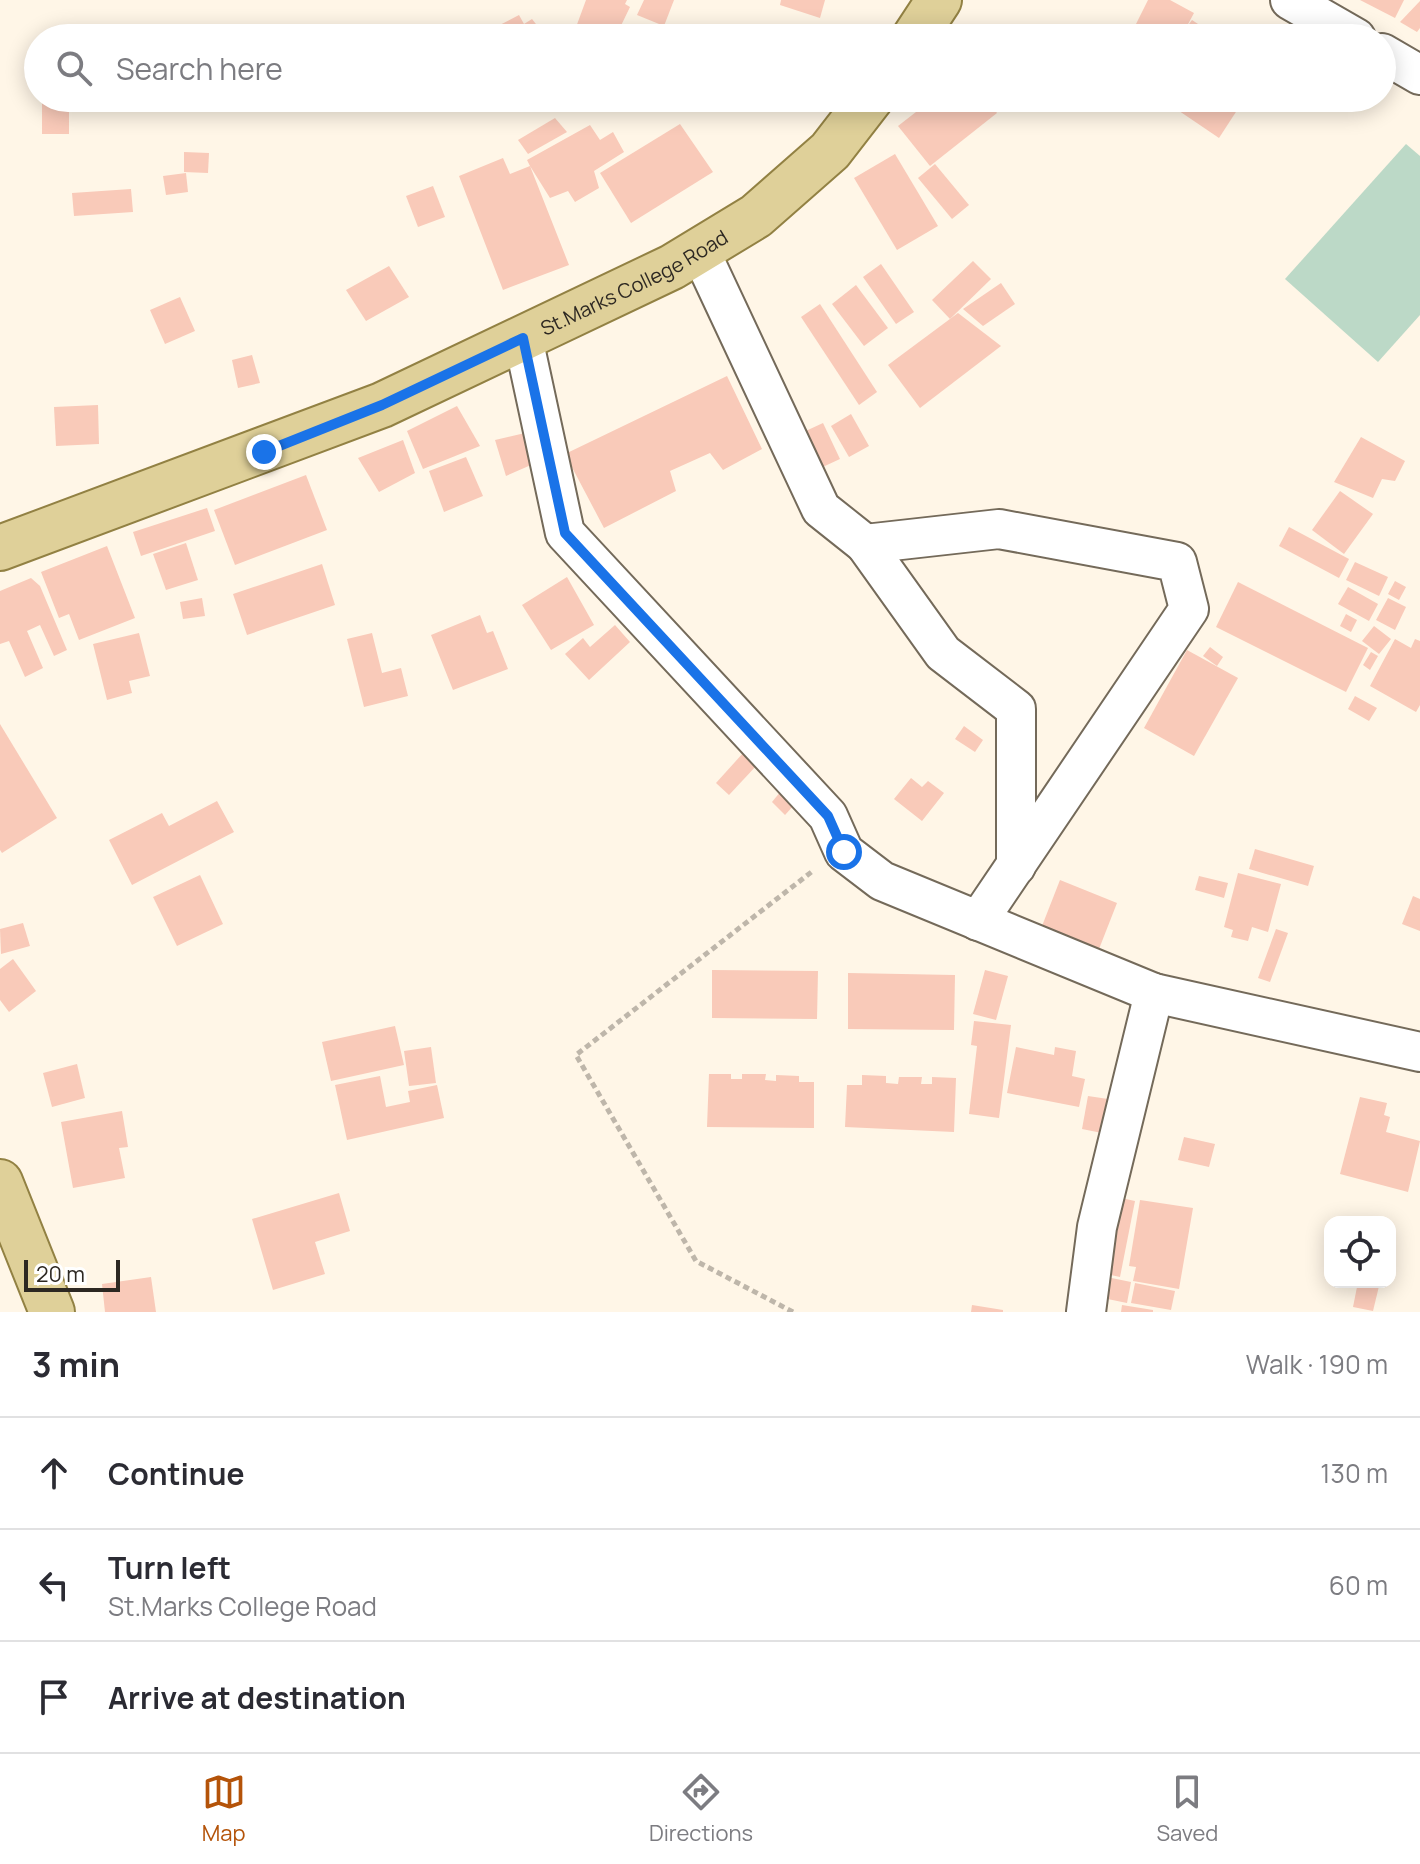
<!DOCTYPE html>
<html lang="en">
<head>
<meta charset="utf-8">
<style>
	:root { --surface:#fff; --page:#f7f7f7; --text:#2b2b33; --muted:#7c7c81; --line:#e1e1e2; --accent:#b45309 }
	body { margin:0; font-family:Manrope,sans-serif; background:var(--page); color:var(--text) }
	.controls { position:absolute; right:24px; bottom:24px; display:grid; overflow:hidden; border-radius:16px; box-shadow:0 4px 20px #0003 }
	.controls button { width:72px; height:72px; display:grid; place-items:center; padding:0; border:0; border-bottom:2px solid var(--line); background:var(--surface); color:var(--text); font:40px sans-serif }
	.scale { position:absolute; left:24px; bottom:20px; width:96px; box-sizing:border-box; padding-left:8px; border:4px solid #2d2822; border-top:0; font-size:22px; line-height:28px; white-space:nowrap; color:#2d2822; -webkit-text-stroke:6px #fff; paint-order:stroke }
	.stop { position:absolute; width:24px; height:24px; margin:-18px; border:6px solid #1a73e8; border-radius:50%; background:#fff }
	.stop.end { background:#1a73e8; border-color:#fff; box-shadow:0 2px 8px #0008 }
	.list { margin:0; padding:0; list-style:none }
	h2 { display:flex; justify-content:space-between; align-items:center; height:104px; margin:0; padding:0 32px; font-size:34px }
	h2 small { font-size:26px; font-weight:400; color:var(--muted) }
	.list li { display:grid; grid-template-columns:52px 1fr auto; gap:24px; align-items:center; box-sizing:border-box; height:112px; padding:0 32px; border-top:2px solid var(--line) }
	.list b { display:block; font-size:30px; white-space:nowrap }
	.list p { margin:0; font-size:26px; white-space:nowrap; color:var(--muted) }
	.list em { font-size:26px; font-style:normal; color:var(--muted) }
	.icon { flex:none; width:44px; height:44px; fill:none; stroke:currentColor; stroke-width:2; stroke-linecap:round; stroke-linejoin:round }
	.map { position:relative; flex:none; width:1420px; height:1312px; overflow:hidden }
	.search { position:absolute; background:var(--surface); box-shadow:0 4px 20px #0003; left:24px; right:24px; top:24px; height:88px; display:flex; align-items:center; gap:20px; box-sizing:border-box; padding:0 28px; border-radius:44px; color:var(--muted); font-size:30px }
	.sheet { height:440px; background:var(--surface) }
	nav { display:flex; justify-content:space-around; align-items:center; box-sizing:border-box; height:112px; border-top:2px solid var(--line); background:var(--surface); font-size:22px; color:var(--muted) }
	nav a { display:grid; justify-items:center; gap:4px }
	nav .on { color:var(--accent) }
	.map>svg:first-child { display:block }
</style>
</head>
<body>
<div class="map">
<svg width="1420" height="1312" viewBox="0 0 1420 1312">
	<rect width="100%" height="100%" fill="#fff6e7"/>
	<path fill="#bcd9c7" d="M 1406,144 L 1420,156 L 1420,315 L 1378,362 L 1285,279 Z"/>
	<g fill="#f9cab9">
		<path d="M 586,0 L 627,0 L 625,4 L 630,7 L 615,38 L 572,38 Z"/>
		<path d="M 644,0 L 674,0 L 664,26 L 637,15 Z"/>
		<path d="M 781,0 L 825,0 L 820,18 L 780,5 Z"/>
		<path d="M 1148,0 L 1170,0 L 1194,13 L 1186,28 L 1192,20 L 1216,36 L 1152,38 L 1134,28 Z"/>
		<path d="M 1360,0 L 1404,0 L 1395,18 Z"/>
		<path d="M 1420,1 L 1420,28 L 1417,32 L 1400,22 Z"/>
		<path d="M 519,15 L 524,24 L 532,19 L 547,38 L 500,38 L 492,29 Z"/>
		<path d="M 827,28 L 847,38 L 822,38 Z"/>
		<path d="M 622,30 L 636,38 L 617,38 Z"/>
		<rect x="42" y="98" width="27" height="36"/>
		<path d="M 554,98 L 576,98 L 565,109 Z"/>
		<path d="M 934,98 L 986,98 L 997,113 L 930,166 L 898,126 Z"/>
		<path d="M 1160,98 L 1245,98 L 1219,138 Z"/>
		<path d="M 555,118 L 567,132 L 528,154 L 518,140 Z"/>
		<path d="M 680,124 L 713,172 L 631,223 L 600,173 Z"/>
		<path d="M 590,125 L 600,140 L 613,132 L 624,152 L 594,171 L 599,188 L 575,202 L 568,191 L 550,198 L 530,166 L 569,265 L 503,290 L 459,176 L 503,158 L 510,174 L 530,166 L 527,160 Z"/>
		<path d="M 184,152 L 209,153 L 208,173 L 184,172 Z"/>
		<path d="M 895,154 L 938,226 L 897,250 L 854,178 Z"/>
		<path d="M 935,164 L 969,205 L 952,219 L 918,178 Z"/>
		<path d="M 186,173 L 188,192 L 166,195 L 163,176 Z"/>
		<path d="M 433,186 L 445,217 L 418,227 L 406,196 Z"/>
		<path d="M 131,189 L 133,212 L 74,216 L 72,193 Z"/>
		<path d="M 973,261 L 991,279 L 950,319 L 932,300 Z"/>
		<path d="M 881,264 L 914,312 L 896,324 L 863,277 Z"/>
		<path d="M 389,266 L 409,297 L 366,321 L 346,290 Z"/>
		<path d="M 1001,283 L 1015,304 L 983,326 L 963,309 Z"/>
		<path d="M 856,285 L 888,328 L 864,346 L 832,304 Z"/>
		<path d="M 180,297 L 195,331 L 165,344 L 150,310 Z"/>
		<path d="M 820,304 L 877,392 L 859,405 L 801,317 Z"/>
		<path d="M 958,313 L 1001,346 L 920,408 L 888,365 Z"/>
		<path d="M 252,355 L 260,383 L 238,388 L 232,360 Z"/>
		<path d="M 727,376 L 762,449 L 723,470 L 710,453 L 670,471 L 676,491 L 604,528 L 565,454 Z"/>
		<path d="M 98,405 L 99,444 L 56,446 L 54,407 Z"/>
		<path d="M 457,406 L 480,446 L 423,469 L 407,431 Z"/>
		<path d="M 851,414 L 869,446 L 849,457 L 831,426 Z"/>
		<path d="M 823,423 L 840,459 L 814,471 L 797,435 Z"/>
		<path d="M 525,433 L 531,465 L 506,476 L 495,440 Z"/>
		<path d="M 1361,437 L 1405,461 L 1395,481 L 1382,479 L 1373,498 L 1334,482 Z"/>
		<path d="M 403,440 L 415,473 L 379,492 L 358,458 Z"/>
		<path d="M 466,457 L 483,496 L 444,512 L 429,471 Z"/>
		<path d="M 306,475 L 327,530 L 235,565 L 214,510 Z"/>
		<path d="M 1340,491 L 1373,514 L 1344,554 L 1312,530 Z"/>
		<path d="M 207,508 L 215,531 L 141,556 L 133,532 Z"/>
		<path d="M 1289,527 L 1349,559 L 1339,578 L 1279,546 Z"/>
		<path d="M 186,543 L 198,580 L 166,590 L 153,554 Z"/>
		<path d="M 107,546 L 135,618 L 79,640 L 69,614 L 59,618 L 41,572 Z"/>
		<path d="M 1355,562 L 1388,577 L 1379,596 L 1346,580 Z"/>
		<path d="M 322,564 L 335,605 L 247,635 L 233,594 Z"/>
		<path d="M 567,577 L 594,625 L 551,650 L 522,605 Z"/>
		<path d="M 31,578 L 40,586 L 67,650 L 54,656 L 40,625 L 27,631 L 43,668 L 25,677 L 9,641 L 0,644 L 0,591 Z"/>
		<path d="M 1395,581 L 1406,587 L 1399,600 L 1388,594 Z"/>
		<path d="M 1238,582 L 1368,648 L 1346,692 L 1216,627 Z"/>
		<path d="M 1348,587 L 1378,604 L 1369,621 L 1338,604 Z"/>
		<path d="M 202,598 L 205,616 L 183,619 L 180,602 Z"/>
		<path d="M 1388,598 L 1406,607 L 1395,630 L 1376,620 Z"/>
		<path d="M 1346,614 L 1357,620 L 1351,632 L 1340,626 Z"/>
		<path d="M 480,615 L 487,633 L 493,631 L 508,669 L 453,690 L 431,635 Z"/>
		<path d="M 615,625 L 630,642 L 589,680 L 565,654 L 583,638 L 590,647 Z"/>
		<path d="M 1374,626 L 1391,639 L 1379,654 L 1362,641 Z"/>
		<path d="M 139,633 L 150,676 L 129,681 L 132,693 L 107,700 L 93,644 Z"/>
		<path d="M 372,633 L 382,673 L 401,668 L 408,696 L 364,707 L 347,639 Z"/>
		<path d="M 1395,639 L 1411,648 L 1415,639 L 1420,641 L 1420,705 L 1416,712 L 1370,686 Z"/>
		<path d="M 1210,647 L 1223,657 L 1217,666 L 1203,656 Z"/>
		<path d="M 1187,650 L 1238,678 L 1194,756 L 1144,728 Z"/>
		<path d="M 1371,652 L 1378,656 L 1370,670 L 1363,665 Z"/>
		<path d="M 1355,696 L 1377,708 L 1369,721 L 1348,709 Z"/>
		<path d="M 0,724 L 57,818 L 2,853 L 0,850 Z"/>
		<path d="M 964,726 L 983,740 L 975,752 L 955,739 Z"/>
		<path d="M 744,752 L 757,765 L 729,795 L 716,783 Z"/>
		<path d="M 911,778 L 922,787 L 928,781 L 944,793 L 922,821 L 894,799 Z"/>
		<path d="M 781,791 L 795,804 L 785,815 L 772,802 Z"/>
		<path d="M 217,801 L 234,832 L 132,885 L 109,840 L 162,813 L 169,826 Z"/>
		<path d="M 1255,849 L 1314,866 L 1308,886 L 1249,869 Z"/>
		<path d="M 1238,873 L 1281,884 L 1268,932 L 1252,927 L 1248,941 L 1231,937 L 1233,930 L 1224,927 Z"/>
		<path d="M 200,875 L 223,924 L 177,946 L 153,897 Z"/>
		<path d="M 1199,876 L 1228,883 L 1224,898 L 1195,890 Z"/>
		<path d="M 1060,880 L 1117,903 L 1099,949 L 1042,926 Z"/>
		<path d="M 1413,896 L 1420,899 L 1420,931 L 1402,924 Z"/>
		<path d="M 23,923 L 30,946 L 1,954 L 0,929 Z"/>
		<path d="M 1276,929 L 1288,933 L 1270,982 L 1258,978 Z"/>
		<path d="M 13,959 L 36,991 L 9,1012 L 0,1000 L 0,969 Z"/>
		<path d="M 712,970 L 818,971 L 817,1019 L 712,1018 Z"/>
		<path d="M 985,970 L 1008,976 L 996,1020 L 973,1014 Z"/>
		<path d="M 848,973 L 955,975 L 954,1030 L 848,1029 Z"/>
		<path d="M 974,1021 L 1011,1025 L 999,1118 L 969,1114 L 977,1046 L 971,1045 Z"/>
		<path d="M 395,1026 L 404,1065 L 331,1081 L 322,1042 Z"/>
		<path d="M 431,1047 L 436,1083 L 409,1086 L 404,1051 Z"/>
		<path d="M 1016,1047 L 1054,1055 L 1055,1047 L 1076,1051 L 1072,1076 L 1085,1079 L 1079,1107 L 1007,1093 Z"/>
		<path d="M 77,1064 L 85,1098 L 52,1107 L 43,1073 Z"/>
		<path d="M 709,1074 L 731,1074 L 731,1079 L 742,1079 L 742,1074 L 766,1074 L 765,1080 L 776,1081 L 776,1075 L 799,1076 L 799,1082 L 814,1082 L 814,1128 L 707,1127 Z"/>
		<path d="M 862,1075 L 886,1076 L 886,1083 L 898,1084 L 899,1077 L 922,1077 L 921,1084 L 932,1084 L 932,1077 L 956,1078 L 954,1132 L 845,1127 L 847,1085 L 862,1085 Z"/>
		<path d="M 380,1076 L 386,1107 L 410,1102 L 408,1091 L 437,1085 L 444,1118 L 347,1140 L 335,1085 Z"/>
		<path d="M 1088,1096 L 1108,1099 L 1102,1133 L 1082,1129 Z"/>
		<path d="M 1360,1097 L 1387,1103 L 1384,1115 L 1390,1117 L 1386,1132 L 1420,1141 L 1408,1192 L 1340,1174 Z"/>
		<path d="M 122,1111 L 128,1147 L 119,1148 L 125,1178 L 73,1188 L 61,1122 Z"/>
		<path d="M 1184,1137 L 1215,1144 L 1209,1167 L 1178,1160 Z"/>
		<path d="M 339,1193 L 350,1231 L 315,1242 L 325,1274 L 273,1290 L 252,1219 Z"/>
		<path d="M 1112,1196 L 1135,1201 L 1120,1277 L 1097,1272 Z"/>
		<path d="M 1140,1200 L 1193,1208 L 1179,1289 L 1133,1281 L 1136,1267 L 1129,1266 Z"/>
		<path d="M 1097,1275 L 1131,1282 L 1127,1303 L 1093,1296 Z"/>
		<path d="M 151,1277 L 156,1312 L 105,1312 L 102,1284 Z"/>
		<path d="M 1358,1282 L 1380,1282 L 1373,1311 L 1353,1307 Z"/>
		<path d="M 1135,1283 L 1175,1291 L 1171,1310 L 1131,1303 Z"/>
		<path d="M 972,1305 L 1003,1310 L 1003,1312 L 971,1312 Z"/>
		<path d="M 1122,1305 L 1153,1310 L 1153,1312 L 1121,1312 Z"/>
	</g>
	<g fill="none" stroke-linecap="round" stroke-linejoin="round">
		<g stroke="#746a5a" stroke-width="42">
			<g id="minor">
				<path d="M 1290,0 L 1356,38"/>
				<path d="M 1382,53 L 1420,75"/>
				<path d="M 700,251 L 821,509 L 865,544 L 999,529 L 1177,562 L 1189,609 L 978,921"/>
				<path d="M 523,338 L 565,533 L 828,816 L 844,852 L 882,881 L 1154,993 L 1420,1052"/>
				<path d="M 865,544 L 943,653 L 1016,709 L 1016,866"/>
				<path d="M 1086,1312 L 1097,1227 L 1154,993"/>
			</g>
		</g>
		<g stroke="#928143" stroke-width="48">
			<g id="major">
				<path d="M 914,38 L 939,0"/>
				<path id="s1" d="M 0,548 L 382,405 L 672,267 L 756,216 L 830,151 L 871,98"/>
				<path d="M 0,1182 L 52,1312"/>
			</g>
		</g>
		<path stroke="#beb6aa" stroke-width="5" stroke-dasharray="6 4" stroke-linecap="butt" d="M 793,1312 L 696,1261 L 576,1055 L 814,870"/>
		<use href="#minor" stroke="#fff" stroke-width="38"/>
		<use href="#major" stroke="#dfd099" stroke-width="44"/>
	</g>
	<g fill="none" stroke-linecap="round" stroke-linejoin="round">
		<path stroke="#1a73e8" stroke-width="10" d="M 264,452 L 382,405 L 523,338 L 565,533 L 828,816 L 844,852"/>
	</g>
	<g text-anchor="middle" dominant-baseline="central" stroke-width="7" stroke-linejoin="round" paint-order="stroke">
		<g font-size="20" fill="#2d2822" stroke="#fff">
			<text stroke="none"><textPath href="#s1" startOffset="688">St.Marks College Road</textPath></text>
		</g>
	</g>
</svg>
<div class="controls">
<button><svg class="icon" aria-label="locate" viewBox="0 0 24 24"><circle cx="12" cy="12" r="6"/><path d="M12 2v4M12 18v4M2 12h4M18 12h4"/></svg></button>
</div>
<div class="scale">20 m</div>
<div class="stop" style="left:844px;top:852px"></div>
<div class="stop end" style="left:264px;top:452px"></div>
<div class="search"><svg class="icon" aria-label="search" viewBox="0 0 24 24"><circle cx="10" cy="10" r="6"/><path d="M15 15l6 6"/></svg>Search here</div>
</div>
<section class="sheet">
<h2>3 min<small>Walk · 190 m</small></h2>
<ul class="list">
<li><svg class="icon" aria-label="ahead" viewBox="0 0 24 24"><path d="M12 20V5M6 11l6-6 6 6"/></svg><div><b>Continue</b></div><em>130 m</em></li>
<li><svg class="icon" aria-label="left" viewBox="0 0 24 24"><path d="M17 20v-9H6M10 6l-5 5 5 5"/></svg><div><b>Turn left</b><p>St.Marks College Road</p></div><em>60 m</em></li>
<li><svg class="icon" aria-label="arrive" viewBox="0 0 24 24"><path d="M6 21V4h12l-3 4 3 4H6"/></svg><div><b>Arrive at destination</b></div></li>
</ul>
</section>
<nav>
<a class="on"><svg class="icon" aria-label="map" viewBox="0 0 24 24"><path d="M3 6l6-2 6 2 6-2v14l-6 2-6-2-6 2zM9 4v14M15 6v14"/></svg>Map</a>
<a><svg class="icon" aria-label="directions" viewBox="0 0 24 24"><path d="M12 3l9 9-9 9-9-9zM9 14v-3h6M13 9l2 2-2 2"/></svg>Directions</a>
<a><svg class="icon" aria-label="saved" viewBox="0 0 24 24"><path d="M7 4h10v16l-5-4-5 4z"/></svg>Saved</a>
</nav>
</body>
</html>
